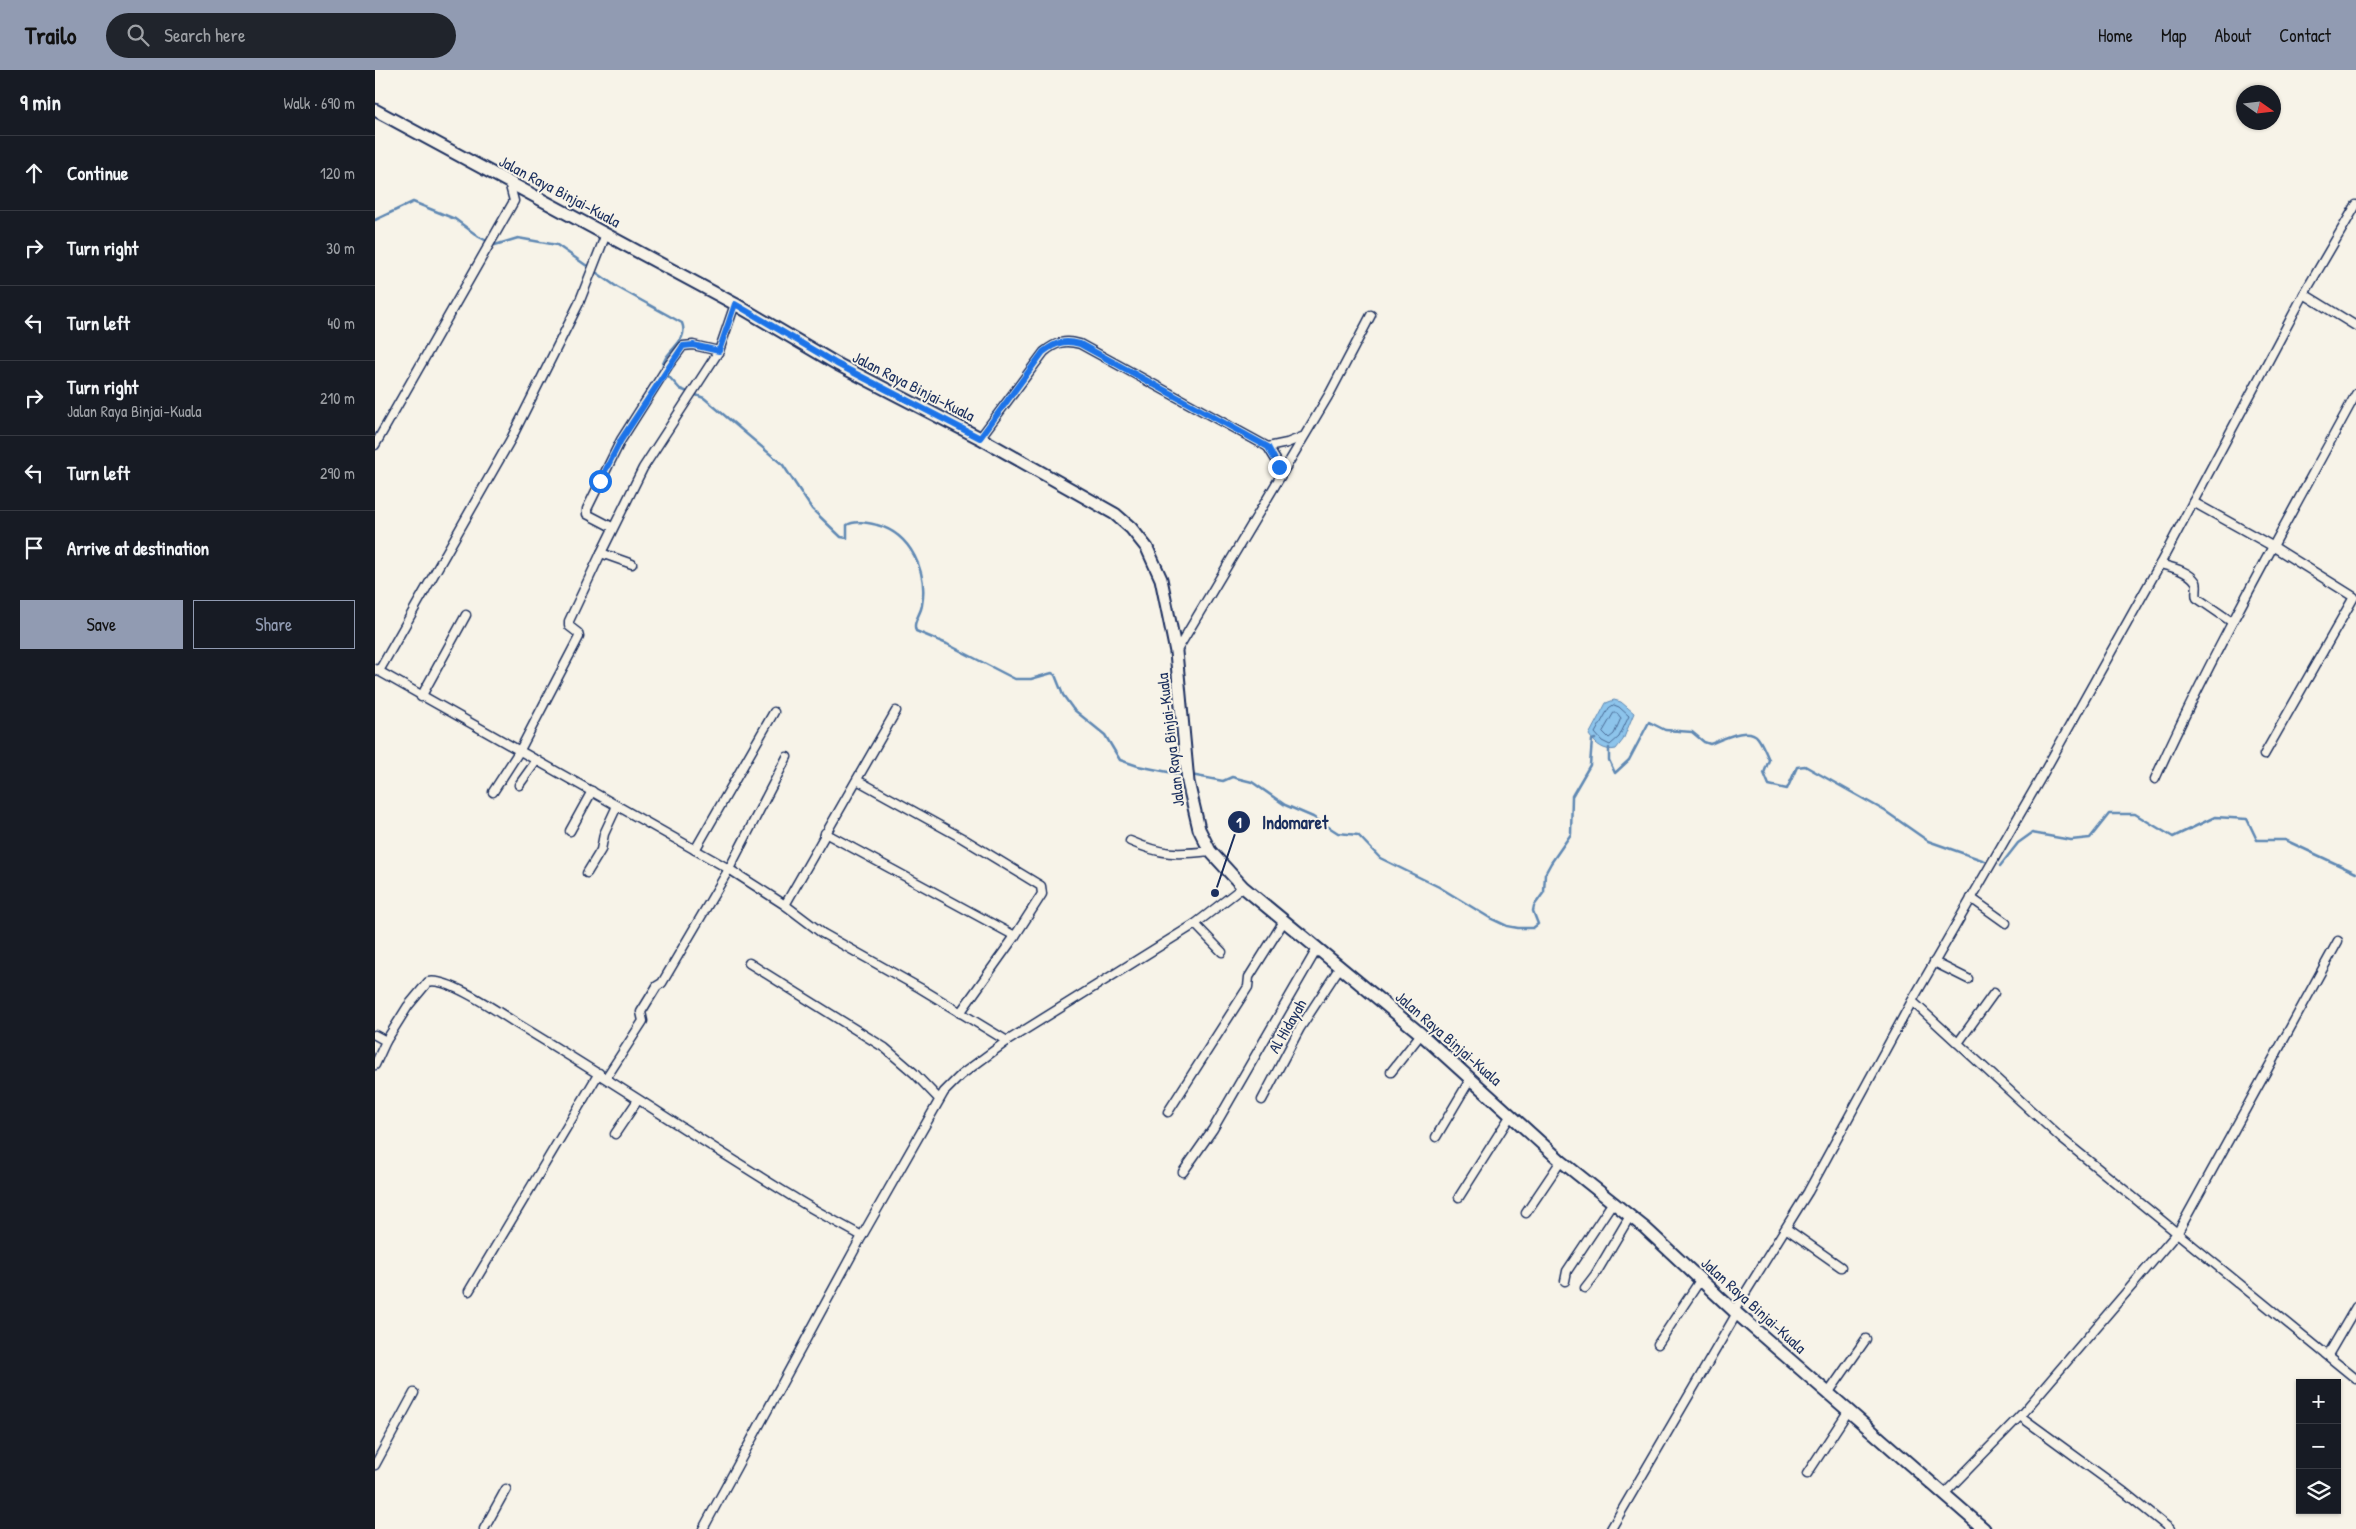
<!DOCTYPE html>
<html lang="en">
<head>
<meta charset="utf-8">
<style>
	:root { --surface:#171b24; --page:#20242c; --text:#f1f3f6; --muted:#9ea1a6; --line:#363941; --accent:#919bb2 }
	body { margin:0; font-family:"Patrick Hand",sans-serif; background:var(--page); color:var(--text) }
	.controls { position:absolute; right:15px; bottom:15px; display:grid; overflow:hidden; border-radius:0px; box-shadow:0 1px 4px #0004 }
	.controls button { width:45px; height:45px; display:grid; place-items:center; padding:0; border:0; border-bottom:1px solid var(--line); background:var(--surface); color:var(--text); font:25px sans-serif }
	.compass { position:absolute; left:1861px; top:15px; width:45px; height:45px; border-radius:50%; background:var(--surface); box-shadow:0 1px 4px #0004; rotate:104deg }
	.stop { position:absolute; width:15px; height:15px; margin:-11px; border:4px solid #1a73e8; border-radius:50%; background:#fff }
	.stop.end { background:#1a73e8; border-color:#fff; box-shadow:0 1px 5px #0008 }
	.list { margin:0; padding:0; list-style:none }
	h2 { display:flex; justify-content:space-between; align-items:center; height:65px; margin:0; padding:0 20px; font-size:21px }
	h2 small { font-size:16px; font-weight:400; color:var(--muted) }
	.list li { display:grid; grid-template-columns:32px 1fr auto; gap:15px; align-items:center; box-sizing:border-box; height:75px; padding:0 20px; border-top:1px solid var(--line) }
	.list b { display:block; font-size:19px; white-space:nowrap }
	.list p { margin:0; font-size:16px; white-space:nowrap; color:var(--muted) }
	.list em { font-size:16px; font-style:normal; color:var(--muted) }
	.actions { display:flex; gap:10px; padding:15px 20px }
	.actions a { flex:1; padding:11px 0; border:1px solid var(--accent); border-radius:0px; text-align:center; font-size:18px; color:var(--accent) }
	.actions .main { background:var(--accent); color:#111 }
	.icon { flex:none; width:28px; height:28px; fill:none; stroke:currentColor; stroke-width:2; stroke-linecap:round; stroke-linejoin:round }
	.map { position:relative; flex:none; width:1981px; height:1459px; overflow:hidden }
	header { display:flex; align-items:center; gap:30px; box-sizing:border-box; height:70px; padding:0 25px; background:var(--accent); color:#111 }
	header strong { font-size:24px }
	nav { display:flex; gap:28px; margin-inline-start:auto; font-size:18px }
	.search { width:350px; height:45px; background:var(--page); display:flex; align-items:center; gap:12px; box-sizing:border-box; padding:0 18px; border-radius:28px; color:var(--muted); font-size:19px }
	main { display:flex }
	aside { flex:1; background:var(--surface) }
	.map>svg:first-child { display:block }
</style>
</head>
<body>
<header>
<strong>Trailo</strong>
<div class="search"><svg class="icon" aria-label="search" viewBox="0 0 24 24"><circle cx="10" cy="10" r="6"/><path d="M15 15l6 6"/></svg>Search here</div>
<nav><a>Home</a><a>Map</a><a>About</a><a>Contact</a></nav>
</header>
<main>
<aside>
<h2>9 min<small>Walk · 690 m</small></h2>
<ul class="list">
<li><svg class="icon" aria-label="ahead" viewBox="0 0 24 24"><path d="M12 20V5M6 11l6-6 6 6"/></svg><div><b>Continue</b></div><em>120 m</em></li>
<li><svg class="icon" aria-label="right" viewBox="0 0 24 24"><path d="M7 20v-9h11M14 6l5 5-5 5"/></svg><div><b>Turn right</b></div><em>30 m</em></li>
<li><svg class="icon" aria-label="left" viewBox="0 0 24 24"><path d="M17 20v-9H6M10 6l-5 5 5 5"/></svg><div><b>Turn left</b></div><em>40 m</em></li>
<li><svg class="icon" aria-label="right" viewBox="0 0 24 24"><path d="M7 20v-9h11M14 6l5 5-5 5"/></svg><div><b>Turn right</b><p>Jalan Raya Binjai-Kuala</p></div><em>210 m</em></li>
<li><svg class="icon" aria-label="left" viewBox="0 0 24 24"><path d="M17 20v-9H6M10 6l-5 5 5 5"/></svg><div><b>Turn left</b></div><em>290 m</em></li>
<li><svg class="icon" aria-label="arrive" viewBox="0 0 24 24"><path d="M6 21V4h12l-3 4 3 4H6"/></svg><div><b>Arrive at destination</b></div></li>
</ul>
<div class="actions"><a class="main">Save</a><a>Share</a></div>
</aside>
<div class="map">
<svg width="1981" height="1459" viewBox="0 0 1981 1459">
	<rect width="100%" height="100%" fill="#f7f3e8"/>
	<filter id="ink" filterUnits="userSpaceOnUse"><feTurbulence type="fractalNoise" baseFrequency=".02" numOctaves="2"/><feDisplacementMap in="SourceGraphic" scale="10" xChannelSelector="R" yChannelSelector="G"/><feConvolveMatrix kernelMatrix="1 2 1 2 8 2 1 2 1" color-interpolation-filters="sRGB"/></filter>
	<g filter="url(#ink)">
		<path fill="#8dc4eb" stroke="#5f88b3" d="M 1239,630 L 1246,632 L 1259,643 L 1248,670 L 1241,679 C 1230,682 1220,674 1214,665 L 1231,633 Z"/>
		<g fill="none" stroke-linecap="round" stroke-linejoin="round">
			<g stroke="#496b96" stroke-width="1">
				<path d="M 1239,635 L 1244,637 L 1254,646 L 1244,667 L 1235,675 L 1227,671 L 1220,663 L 1234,638 Z"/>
				<path d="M 1239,643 L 1242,643 L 1246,648 L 1239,664 L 1234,668 L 1228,662 Z"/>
			</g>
			<g stroke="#5f88b3" stroke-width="2.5">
				<path d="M 0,150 L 38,132 L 80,149 L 104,167 L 120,175 L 143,168 L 182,175 L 242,217 L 307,253 C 315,273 288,280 287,299 L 305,319 L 329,328 L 408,395 L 437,439 L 466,467 L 472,468 L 472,455 C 480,450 493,453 502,455 C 536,464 553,502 547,535 C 546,544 537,552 541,561 L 572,574 L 640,609 L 656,609 L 677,603 L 680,605 L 688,625 L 698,639 L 730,665 L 745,690 L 763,696 L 808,705"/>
				<path d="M 1234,678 L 1234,690 L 1240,703 L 1254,690 L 1274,652 L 1290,660 L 1317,662 L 1329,672 L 1335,674 C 1346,670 1374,655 1383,668 C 1388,675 1391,683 1394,690 L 1389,703 L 1394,715 L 1412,719 L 1422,697 L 1430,696 L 1510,741 L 1553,771 L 1610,791"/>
				<path d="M 816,705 L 848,711 L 857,707 L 877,712 L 910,735 L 938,747 L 963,763 L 983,765 L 1005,788 L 1064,817 L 1115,848 L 1132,856 L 1143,858 L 1158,858 L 1163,854 L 1158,841 L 1159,836 L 1169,822 L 1170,804 L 1176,793 L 1196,764 L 1197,726 L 1215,695 L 1217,670 L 1220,669"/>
				<path d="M 1625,796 L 1643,773 L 1657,763 L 1696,770 L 1715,768 L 1734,744 L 1760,744 L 1798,767 L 1840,747 L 1872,749 L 1882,770 L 1910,770 L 1981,803"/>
			</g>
			<g stroke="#1b2f5e" stroke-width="11">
				<g id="street">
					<path d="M 1929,224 L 1981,256"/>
					<path d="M 605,368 L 669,282 C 681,272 690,270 705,274 L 893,377 L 901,390 L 906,404"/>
					<path d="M 0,375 L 139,131 L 134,112"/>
					<path d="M 893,377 L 912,373 L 927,367"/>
					<path d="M 1818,432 L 1899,477 L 1979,527 L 1889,685"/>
					<path d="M 237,457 L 212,444 L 212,439 L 246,370 L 293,296 L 308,276 L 318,275 L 344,281"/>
					<path d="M 226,483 L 268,398 L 344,281 L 360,234"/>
					<path d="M 1785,494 C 1796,497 1814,501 1821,512 C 1823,517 1820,523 1822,528 L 1857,552"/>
					<path d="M 801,582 L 955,323 L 996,245"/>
					<path d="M 0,599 L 354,799 L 410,835 L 447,863 L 545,918 L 632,971"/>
					<path d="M 4,601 L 136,369 L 204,233 L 231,164"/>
					<path d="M 46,627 L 91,545"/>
					<path d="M 1780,709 C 1840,577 1912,452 1981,324"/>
					<path d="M 482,710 L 587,768 L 666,816 L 667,824 L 640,866"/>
					<path d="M 144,715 L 162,690"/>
					<path d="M 118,722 L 145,680 L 204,567 L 203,563 L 194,556 L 194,551 L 226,483 L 257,494"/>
					<path d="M 195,761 L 217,721"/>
					<path d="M 450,763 L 640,866 L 585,943"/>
					<path d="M 755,771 C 787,785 800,785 835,781"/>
					<path d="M 320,780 L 399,642"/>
					<path d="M 212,803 L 226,780 L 229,764 L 242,736"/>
					<path d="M 1596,828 L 1631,853"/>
					<path d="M 410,835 L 521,641"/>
					<path d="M 820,854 L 847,882"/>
					<path d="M 1559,892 L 1593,909"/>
					<path d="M 374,893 L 510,978 L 539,1003 L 564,1029"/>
					<path d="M 1537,931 L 1687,1069 L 1981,1309"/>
					<path d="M 0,965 L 11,971 L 33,936 L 53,912 C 72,906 126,944 144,955 C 236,1010 326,1071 418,1127 C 440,1141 464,1153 487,1166"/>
					<path d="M 1583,973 L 1619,923"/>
					<path d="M 0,995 L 11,971"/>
					<path d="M 1016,1002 L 1046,964"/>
					<path d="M 231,1008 L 268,951 L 266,942 L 282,916 L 287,913 L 354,799 L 412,687"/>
					<path d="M 887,1030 L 925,958 L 965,897"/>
					<path d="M 793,1042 L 873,917 L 874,907 L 909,851"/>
					<path d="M 240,1064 L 263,1030"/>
					<path d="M 1061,1067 L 1096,1008"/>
					<path d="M 808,1102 L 838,1059 L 942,879"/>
					<path d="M 1084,1127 L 1136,1045"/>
					<path d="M 1151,1143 L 1186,1091"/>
					<path d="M 1412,1159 L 1466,1197"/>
					<path d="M 1190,1211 L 1192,1201 L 1238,1132"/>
					<path d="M 1210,1218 L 1220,1205 L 1255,1146"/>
					<path d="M 94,1221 L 224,1003"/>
					<path d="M 1359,1241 L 1433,1122 L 1537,931 L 1664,711 L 1785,494 L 1929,224 L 1981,135"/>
					<path d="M 1283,1274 L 1326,1209"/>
					<path d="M 1953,1285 L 1981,1237"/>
					<path d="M 1454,1322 L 1491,1269"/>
					<path d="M 1645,1346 L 1749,1422 L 1795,1459"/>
					<path d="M 0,1395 L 39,1323"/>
					<path d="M 1432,1404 L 1474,1340"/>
					<path d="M 1569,1424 L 1645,1346 L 1803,1162 L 1963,871"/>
					<path d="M 109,1459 L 131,1419"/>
					<path d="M 328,1459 L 487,1166 L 569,1022 L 586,1005 L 632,971 L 820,854 L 868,817"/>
					<path d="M 1236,1459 L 1362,1243"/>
				</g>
			</g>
			<g stroke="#1b2f5e" stroke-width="15">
				<path id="secondary" d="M 0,40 L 360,234 L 462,294 L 605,368 L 740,444 L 756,458 L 772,478 L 786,509 L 801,582 L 813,712 L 824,759 L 835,781 L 868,817 L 1046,964 L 1186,1091 L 1270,1158 L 1359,1241 L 1609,1459"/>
			</g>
			<use href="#street" stroke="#f7f3e8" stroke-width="8"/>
			<use href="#secondary" stroke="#f7f3e8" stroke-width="11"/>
		</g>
	</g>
	<g fill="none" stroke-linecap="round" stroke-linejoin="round" filter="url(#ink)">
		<path stroke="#1a73e8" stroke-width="6" d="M 225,411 L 246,370 L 308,276 L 318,275 L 344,281 L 360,234 L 462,294 L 605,368 L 668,282 C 681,272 690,270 705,274 L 893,377 L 904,397"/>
	</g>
	<g text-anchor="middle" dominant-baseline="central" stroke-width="4" stroke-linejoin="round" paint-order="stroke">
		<g font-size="16" fill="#1b2f5e" stroke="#f7f3e8">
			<text transform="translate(185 121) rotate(28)">Jalan Raya Binjai-Kuala</text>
			<text transform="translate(539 316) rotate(27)">Jalan Raya Binjai-Kuala</text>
			<text transform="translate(795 670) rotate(-97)">Jalan Raya Binjai-Kuala</text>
			<text transform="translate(912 956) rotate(-60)">Al Hidayah</text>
			<text transform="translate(1074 968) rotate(41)">Jalan Raya Binjai-Kuala</text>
			<text transform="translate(1379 1235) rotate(42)">Jalan Raya Binjai-Kuala</text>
		</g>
	</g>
	<path fill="none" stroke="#1b2f5e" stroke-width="2" d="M840 823L864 752"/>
	<g fill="#1b2f5e" stroke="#f7f3e8" stroke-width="2">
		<circle cx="840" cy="823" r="5"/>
		<circle cx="864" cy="752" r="12"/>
	</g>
	<g font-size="15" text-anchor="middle" font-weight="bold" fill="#fff">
		<text x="864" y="758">1</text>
	</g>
	<g font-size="18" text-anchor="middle" font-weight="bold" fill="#1b2f5e" stroke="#f7f3e8" stroke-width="4" stroke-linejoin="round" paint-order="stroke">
		<text x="920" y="759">Indomaret</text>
	</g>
</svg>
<div class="controls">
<button>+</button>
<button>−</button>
<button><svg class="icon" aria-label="layers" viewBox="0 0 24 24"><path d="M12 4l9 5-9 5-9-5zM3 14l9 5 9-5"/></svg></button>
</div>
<svg class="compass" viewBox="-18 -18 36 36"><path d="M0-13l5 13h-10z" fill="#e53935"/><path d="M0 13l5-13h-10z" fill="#9ea1a6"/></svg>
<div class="stop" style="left:225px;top:411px"></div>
<div class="stop end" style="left:904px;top:397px"></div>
</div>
</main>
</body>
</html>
